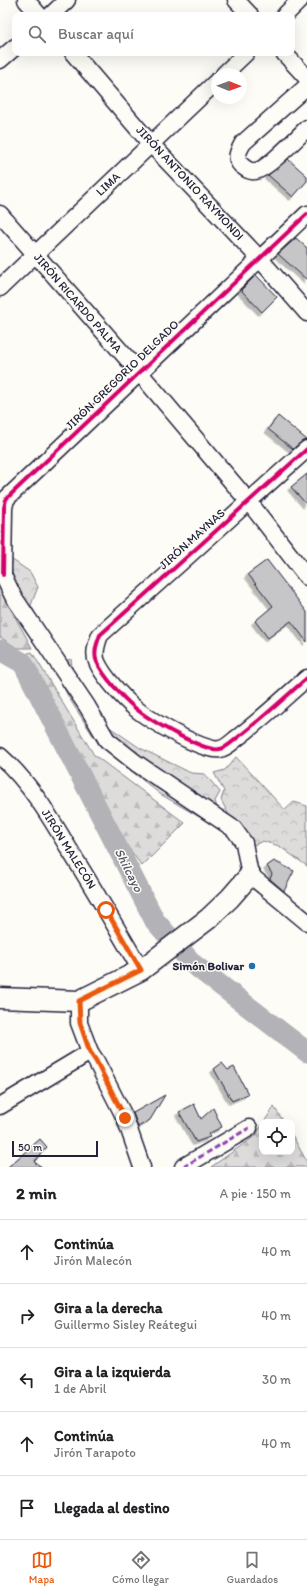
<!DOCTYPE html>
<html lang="es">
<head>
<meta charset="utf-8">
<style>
	:root { --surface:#fff; --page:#f2f2f2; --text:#202124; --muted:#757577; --line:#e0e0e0; --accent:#ea580c }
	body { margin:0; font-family:Itim,sans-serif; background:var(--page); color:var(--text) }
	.controls { position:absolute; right:12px; bottom:12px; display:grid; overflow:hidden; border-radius:8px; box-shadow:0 4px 16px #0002 }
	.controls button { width:36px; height:36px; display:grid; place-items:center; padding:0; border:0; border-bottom:1px solid var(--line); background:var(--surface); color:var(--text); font:20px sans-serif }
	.compass { position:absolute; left:211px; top:68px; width:36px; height:36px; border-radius:50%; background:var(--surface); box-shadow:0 4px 16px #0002; rotate:91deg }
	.scale { position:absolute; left:12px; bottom:10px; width:86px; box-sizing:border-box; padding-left:4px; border:2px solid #22223b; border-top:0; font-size:11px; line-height:14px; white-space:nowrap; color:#22223b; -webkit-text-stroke:3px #fdfcf7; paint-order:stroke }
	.stop { position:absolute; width:12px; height:12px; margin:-9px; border:3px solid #ea580c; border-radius:50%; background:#fff }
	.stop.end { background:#ea580c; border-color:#fff; box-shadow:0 1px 4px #0008 }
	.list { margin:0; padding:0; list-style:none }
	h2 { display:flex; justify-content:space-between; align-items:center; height:52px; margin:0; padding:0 16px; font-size:17px }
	h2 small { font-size:13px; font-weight:400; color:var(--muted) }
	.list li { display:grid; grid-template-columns:26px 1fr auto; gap:12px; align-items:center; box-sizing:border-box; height:64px; padding:0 16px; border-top:1px solid var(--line) }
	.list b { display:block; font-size:15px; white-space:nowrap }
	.list p { margin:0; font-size:13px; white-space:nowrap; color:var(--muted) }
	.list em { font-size:13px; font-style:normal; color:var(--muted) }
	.icon { flex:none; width:22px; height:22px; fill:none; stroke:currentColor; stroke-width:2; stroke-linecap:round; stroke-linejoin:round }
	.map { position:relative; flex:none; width:307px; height:1167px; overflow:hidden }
	.search { position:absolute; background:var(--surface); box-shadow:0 4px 16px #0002; left:12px; right:12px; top:12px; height:44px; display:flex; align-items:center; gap:10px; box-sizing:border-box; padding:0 14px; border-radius:8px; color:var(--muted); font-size:15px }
	.sheet { height:372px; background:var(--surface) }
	nav { display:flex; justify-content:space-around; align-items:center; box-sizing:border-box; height:56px; border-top:1px solid var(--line); background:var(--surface); font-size:11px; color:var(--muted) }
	nav a { display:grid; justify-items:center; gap:2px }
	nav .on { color:var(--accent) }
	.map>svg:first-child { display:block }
</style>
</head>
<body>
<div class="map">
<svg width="307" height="1167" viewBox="0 0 307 1167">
	<defs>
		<pattern id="forest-firs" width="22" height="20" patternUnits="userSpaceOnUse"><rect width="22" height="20" fill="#dddcdb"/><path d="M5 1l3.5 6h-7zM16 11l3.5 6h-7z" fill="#bdbcbd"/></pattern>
		<pattern id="park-crowns" width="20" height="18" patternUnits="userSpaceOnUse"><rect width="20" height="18" fill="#dddcdb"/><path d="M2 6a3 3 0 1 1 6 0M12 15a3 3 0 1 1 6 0" fill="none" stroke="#bdbcbd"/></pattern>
		<filter id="shadow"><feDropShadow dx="-3.5" dy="3.5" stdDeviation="0" flood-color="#0004"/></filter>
	</defs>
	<rect width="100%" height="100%" fill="#fdfcf7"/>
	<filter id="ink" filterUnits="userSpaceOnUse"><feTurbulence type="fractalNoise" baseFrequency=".025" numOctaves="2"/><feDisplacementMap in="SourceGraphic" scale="8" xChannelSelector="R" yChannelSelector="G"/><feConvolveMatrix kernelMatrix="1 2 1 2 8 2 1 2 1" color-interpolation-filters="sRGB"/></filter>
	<g filter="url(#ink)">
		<g fill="url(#forest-firs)" stroke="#807f8b">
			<path d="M 0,589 L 32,648 L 17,648 L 0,637 Z"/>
			<path d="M 32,652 L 94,755 L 185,823 L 142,866 L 119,835 L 57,713 L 22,655 Z"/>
			<path d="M 274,1107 L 284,1122 L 264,1122 Z"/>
			<path d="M 262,1125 L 262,1152 L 292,1152 L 292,1135 L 307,1162 L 307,1167 L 211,1167 L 255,1136 Z"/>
		</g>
		<g fill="url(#park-crowns)" stroke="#807f8b">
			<path d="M 1,535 L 12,544 L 11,559 L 30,572 L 38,587 L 31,605 L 59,663 L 71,659 L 73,675 L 105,724 L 140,748 L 191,773 L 205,774 L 220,792 L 215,801 L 225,832 L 160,794 L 99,745 L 69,698 L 0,563 Z"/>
			<path d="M 236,757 L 285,810 L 294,802 L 307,806 L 307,866 L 279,846 L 263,841 L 249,847 L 236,829 L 221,800 L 224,791 L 214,773 L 225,770 Z"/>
		</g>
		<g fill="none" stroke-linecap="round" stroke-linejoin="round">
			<path stroke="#b2b2b7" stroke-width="21" d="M 0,650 L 23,663 L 155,921 L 193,964 L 307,1052"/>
		</g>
		<g fill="#c6c6c8" stroke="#22223b" filter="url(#shadow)">
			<path d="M 288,159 L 307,176 L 307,181 L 293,197 L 268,175 Z"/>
			<path d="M 296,238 L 307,248 L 307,280 L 278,254 Z"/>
			<path d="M 256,275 L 277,297 L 262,312 L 241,290 Z"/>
			<path d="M 278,416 L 307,440 L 301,442 L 293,449 L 268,429 Z"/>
			<path d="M 307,474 L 307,505 L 291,487 Z"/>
			<path d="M 267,560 L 307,612 L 307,642 L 291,621 L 268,638 L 255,621 L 273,606 L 248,574 Z"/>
			<path d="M 274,861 L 294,871 L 284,891 L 270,879 L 272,874 L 267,866 Z"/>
			<path d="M 222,1063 L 228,1070 L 234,1067 L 248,1094 L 232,1101 L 214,1069 Z"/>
			<path d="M 165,1095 L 150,1120 L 138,1127 L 133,1113 Z"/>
			<path d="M 194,1104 L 201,1119 L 213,1108 L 222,1127 L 208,1134 L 210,1137 L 196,1142 L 179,1112 Z"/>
			<path d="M 40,1139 L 47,1147 L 34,1162 L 42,1167 L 8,1167 Z"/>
		</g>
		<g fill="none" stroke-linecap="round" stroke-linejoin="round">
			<g stroke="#22223b" stroke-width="19">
				<g id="minor">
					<path d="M 26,0 L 39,15"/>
					<path d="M 236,0 L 250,15"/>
					<path d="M 51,15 L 67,0"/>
					<path d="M 285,15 L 300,0"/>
					<path d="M 73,53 L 151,144 L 259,258 L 307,313"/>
					<path d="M 284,53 L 307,78"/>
					<path d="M 0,60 L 15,47"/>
					<path d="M 224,74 L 246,53"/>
					<path d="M 307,86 L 243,143 C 239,150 234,158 241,165 C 245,168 249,172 255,171 C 265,171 298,137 307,128"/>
					<path d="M 0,214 L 139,372 L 249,502 L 307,577"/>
					<path d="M 0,288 L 217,81"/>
					<path d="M 307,449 L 100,635 C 97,643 93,653 97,662 C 103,676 123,698 135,708 C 148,719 205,753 220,749 C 226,748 232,742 237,738 C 262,719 284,698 307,678"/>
					<path d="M 0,569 L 13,596 L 87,706 L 107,740 L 136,763 L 234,829 L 244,843 L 250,875 L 307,922"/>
					<path d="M 3,575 L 4,508 L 6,499 L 307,214"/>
					<path d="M 0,756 C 30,782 52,820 72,854 C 96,892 118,931 141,970"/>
					<path d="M 79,1001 L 79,1023 L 90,1052 L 96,1061 L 125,1118 L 142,1167"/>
					<path d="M 0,1106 L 90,1052"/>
					<path d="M 183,1167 L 249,1128"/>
				</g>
			</g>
			<g stroke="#22223b" stroke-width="23">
				<path id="major" d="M 0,998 L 79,1001 L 141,970 L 208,919 L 230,898 L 250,875"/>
			</g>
			<use href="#minor" stroke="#fdfcf7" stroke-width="16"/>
			<use href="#major" stroke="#fdfcf7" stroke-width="20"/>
			<path stroke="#8e44ad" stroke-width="3" stroke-dasharray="6 3" stroke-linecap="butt" d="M 183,1167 L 249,1128"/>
			<g stroke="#fdfcf7" stroke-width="6">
				<g id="cycleway">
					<path d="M 307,449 L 100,635 C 97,643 93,653 97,662 C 103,676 123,698 135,708 C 148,719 205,753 220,749 C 226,748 232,742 237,738 C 262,719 284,698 307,678"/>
					<path d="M 3,575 L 4,508 L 6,499 L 307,214"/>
				</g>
			</g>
			<use href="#cycleway" stroke="#d6006c" stroke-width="4"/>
		</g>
	</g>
	<g fill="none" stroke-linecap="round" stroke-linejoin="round" filter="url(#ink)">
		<path stroke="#ea580c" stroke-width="5" d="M 106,910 L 141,970 L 79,1001 L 80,1023 L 90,1052 L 96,1061 L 125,1118"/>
	</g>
	<circle fill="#1f6fb2" stroke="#fdfcf7" stroke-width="1.5" cx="252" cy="966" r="4"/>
	<g text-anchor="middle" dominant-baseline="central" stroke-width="3" stroke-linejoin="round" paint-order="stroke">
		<g font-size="12" fill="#22223b" stroke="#fdfcf7">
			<text transform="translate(190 183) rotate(47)">JIRÓN ANTONIO RAYMONDI</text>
			<text transform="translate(108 184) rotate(-43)">LIMA</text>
			<text transform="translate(78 303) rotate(49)">JIRÓN RICARDO PALMA</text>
			<text transform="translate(122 375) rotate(-44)">JIRÓN GREGORIO DELGADO</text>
			<text transform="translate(192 539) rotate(-42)">JIRÓN MAYNAS</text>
			<text transform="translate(69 849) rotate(58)">JIRÓN MALECÓN</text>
		</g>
		<g font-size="12" font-weight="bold" fill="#22223b" stroke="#fdfcf7" text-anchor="end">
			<text x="244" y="966">Simón Bolivar</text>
		</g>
		<g font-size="13" font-style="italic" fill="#545466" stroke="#fdfcf7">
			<text transform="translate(129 870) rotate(63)">Shilcayo</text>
		</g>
	</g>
</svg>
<div class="controls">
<button><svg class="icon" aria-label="locate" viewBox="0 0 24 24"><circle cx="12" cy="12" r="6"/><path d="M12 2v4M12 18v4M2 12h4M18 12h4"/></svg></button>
</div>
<svg class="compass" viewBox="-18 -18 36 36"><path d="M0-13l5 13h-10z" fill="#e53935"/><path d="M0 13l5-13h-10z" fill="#757577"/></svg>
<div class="scale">50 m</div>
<div class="stop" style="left:106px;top:910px"></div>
<div class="stop end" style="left:125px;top:1118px"></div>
<div class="search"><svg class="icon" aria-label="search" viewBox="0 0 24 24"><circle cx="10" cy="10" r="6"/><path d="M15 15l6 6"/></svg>Buscar aquí</div>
</div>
<section class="sheet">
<h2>2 min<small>A pie · 150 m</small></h2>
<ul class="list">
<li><svg class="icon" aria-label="ahead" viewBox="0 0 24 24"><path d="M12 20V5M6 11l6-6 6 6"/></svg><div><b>Continúa</b><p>Jirón Malecón</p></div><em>40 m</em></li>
<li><svg class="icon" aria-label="right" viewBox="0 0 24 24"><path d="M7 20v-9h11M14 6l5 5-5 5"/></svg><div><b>Gira a la derecha</b><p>Guillermo Sisley Reátegui</p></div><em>40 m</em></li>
<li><svg class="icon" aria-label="left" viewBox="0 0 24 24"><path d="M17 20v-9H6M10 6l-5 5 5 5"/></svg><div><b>Gira a la izquierda</b><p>1 de Abril</p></div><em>30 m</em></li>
<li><svg class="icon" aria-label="ahead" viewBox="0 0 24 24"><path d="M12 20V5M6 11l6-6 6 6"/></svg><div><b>Continúa</b><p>Jirón Tarapoto</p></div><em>40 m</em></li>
<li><svg class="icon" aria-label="arrive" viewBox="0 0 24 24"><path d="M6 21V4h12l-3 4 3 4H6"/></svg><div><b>Llegada al destino</b></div></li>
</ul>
</section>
<nav>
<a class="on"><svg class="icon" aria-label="map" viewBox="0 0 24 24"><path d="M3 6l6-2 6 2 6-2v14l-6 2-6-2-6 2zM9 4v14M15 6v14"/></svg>Mapa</a>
<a><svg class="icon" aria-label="directions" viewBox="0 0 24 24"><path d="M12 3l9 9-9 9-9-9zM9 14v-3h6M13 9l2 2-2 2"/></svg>Cómo llegar</a>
<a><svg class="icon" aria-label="saved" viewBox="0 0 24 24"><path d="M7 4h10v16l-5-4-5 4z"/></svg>Guardados</a>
</nav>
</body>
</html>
